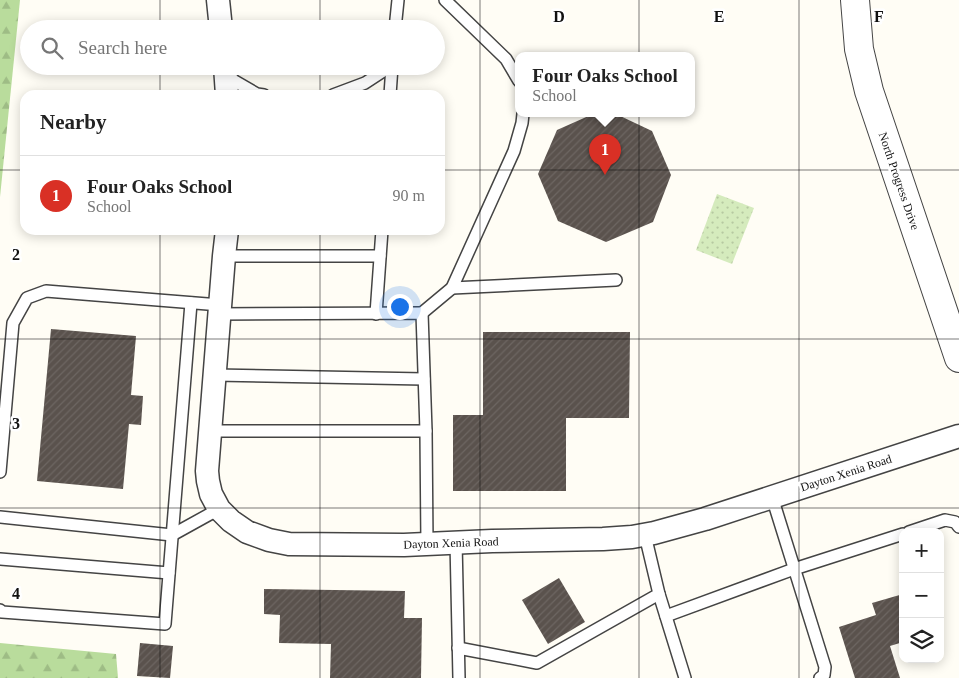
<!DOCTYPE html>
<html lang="en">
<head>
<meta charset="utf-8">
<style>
	:root { --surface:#fff; --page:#f6f6f6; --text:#222; --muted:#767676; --line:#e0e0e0; --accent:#d93025 }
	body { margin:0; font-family:Georgia,serif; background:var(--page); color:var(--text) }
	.controls { position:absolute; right:15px; bottom:15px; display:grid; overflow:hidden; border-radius:10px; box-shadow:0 2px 12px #0003 }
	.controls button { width:45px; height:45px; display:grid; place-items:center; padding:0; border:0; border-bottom:1px solid var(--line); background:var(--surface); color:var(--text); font:25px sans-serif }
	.you { position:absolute; left:399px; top:306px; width:18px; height:18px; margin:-12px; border:4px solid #fff; border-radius:50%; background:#1a73e8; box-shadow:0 0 0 8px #1a73e833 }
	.badge { display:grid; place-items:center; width:32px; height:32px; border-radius:50%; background:var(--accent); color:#fff; font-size:16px; font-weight:700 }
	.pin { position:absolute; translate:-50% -41px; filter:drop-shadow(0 1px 2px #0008) }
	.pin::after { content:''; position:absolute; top:26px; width:18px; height:15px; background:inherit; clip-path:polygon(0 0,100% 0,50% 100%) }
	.popup { position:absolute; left:515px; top:52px; width:180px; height:65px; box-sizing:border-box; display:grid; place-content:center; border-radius:10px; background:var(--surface); filter:drop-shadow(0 1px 4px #0005); font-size:16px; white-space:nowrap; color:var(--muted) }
	.popup b { font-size:19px; color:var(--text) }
	.popup::after { content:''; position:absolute; left:50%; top:100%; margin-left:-10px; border:10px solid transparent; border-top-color:var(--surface) }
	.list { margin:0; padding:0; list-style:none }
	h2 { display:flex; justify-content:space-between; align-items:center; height:65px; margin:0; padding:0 20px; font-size:21px }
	h2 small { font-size:16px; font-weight:400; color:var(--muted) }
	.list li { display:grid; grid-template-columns:32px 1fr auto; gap:15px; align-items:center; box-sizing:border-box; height:80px; padding:0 20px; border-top:1px solid var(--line) }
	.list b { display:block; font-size:19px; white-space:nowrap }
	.list p { margin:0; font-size:16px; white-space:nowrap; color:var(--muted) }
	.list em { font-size:16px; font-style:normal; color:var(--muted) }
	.icon { flex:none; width:28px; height:28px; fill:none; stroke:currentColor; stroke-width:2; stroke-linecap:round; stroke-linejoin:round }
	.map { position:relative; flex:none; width:959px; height:678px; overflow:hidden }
	.search { position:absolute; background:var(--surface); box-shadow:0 2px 12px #0003; left:20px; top:20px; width:425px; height:55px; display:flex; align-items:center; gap:12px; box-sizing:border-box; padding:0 18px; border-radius:28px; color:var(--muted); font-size:19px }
	.panel { position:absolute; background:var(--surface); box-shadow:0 2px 12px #0003; left:20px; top:90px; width:425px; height:145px; border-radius:15px }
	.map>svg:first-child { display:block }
</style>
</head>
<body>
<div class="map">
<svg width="959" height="678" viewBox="0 0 959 678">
	<defs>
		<pattern id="grass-dots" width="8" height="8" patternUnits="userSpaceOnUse" patternTransform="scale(1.25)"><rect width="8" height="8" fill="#d5ebbd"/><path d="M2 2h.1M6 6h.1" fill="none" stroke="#b6c8a1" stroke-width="1.8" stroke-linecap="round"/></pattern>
		<pattern id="forest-firs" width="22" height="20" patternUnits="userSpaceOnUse" patternTransform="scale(1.25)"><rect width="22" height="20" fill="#b9dc9c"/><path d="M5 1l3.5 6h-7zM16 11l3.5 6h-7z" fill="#9ebc85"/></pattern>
		<pattern id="building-hatch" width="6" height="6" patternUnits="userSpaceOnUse" patternTransform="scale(1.25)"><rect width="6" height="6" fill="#5a524d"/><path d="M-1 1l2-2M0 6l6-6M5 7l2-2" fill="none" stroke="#6d6662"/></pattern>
	</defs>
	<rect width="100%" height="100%" fill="#fffdf5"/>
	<path fill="url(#grass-dots)" d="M 717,194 L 754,208 L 732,264 L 696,250 Z"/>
	<g fill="url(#forest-firs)">
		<path d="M 0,0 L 20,0 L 0,197 Z"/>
		<path d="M 0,643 L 116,654 L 118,678 L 0,678 Z"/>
	</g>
	<g fill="url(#building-hatch)">
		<path d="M 593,114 L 616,114 L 652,131 L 671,175 L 653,222 L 606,242 L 558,221 L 538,174 L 557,130 Z"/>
		<path d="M 51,329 L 136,336 L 131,395 L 143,396 L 141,425 L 129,424 L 123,489 L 37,481 Z"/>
		<path d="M 483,332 L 630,332 L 629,418 L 566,418 L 566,491 L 453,491 L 453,415 L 483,415 Z"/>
		<path d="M 559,578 L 585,622 L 548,644 L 522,600 Z"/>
		<path d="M 264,589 L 405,591 L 404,618 L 422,618 L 421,678 L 330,678 L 331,644 L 279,643 L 280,615 L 264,614 Z"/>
		<path d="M 903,594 L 903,642 L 890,646 L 900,678 L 855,678 L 839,627 L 876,615 L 872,603 Z"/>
		<path d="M 140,643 L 173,646 L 170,678 L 137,676 Z"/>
	</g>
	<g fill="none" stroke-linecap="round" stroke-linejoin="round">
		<g stroke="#444" stroke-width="14">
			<g id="service">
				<path d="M 445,0 L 506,59 L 519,81"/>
				<path d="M 395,29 L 398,0"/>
				<path d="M 226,76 L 257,94 L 264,95"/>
				<path d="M 333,95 L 365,83 L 391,66"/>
				<path d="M 390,95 L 392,66"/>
				<path d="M 224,256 L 380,256"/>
				<path d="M 452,288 L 616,280"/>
				<path d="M 422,313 L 452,288 L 514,151 L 522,123 L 523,114"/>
				<path d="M 219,314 L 422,313 L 426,431 L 427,544"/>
				<path d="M 376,314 L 382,230"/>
				<path d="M 215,375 L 424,379"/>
				<path d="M 210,431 L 426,431"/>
				<path d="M 0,472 L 13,323 L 27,298 L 46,291 L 220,305"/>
				<path d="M 772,497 L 825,667 L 824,675 L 820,678"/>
				<path d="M 0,517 L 172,535 L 219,509"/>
				<path d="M 909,532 L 945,520 L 955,522 L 959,527"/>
				<path d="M 456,542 L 459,678"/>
				<path d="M 0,559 L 169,573"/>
				<path d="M 659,594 L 685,678"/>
				<path d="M 0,610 L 2,612 L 165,624 L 191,303"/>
				<path d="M 666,616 L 794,569 L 903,534"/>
				<path d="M 458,648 L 537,663 L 659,594 L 645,535"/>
			</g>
		</g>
		<g stroke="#444" stroke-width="25">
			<g id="minor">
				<path d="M 218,0 L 221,29"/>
				<path d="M 225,66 L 227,95"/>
				<path d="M 227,230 L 224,256 L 207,471 L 208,481 L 211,494 L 219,509 L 231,521 L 247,532 L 269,540 L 289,544 L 404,545 L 492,541 L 603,539 L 632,537 L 654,533 L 705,519 L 959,436"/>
			</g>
		</g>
		<g stroke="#444" stroke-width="30">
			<path id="tertiary" d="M 855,0 L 859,49 L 869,91 L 959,358"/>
		</g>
		<use href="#service" stroke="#fff" stroke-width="11"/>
		<use href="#minor" stroke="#fff" stroke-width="22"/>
		<use href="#tertiary" stroke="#fff" stroke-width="28"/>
	</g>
	<path fill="none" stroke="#111" stroke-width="1" stroke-opacity="0.55" d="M 160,0 L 160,29M 320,0 L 320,29M 480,0 L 480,678M 639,0 L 639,678M 799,0 L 799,678M 160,66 L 160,95M 320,66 L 320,95M 0,170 L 25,170M 440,170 L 959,170M 160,230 L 160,678M 320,230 L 320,678M 0,339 L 959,339M 0,508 L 959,508"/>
	<g text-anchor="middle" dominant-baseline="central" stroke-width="5" stroke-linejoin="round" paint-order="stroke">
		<g font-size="12" fill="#111" stroke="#fff">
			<text transform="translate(899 181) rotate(71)">North Progress Drive</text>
			<text transform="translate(846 473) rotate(-18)">Dayton Xenia Road</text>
			<text transform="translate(451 543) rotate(-2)">Dayton Xenia Road</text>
		</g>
	</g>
	<g font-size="16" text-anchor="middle" font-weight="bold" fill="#111" stroke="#fff" stroke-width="5" stroke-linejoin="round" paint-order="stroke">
		<text x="559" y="22">D</text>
		<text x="719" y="22">E</text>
		<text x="879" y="22">F</text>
		<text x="16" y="260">2</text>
		<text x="16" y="429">3</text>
		<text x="16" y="599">4</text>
	</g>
</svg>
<div class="controls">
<button>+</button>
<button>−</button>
<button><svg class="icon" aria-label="layers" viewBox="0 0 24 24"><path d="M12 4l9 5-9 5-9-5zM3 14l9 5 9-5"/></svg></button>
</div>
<div class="you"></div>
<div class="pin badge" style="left:605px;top:175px">1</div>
<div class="popup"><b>Four Oaks School</b>School</div>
<div class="search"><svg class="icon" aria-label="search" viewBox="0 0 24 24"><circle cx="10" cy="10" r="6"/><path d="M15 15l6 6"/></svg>Search here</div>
<section class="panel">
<h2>Nearby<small></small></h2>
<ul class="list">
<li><span class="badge">1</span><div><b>Four Oaks School</b><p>School</p></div><em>90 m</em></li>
</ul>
</section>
</div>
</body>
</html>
